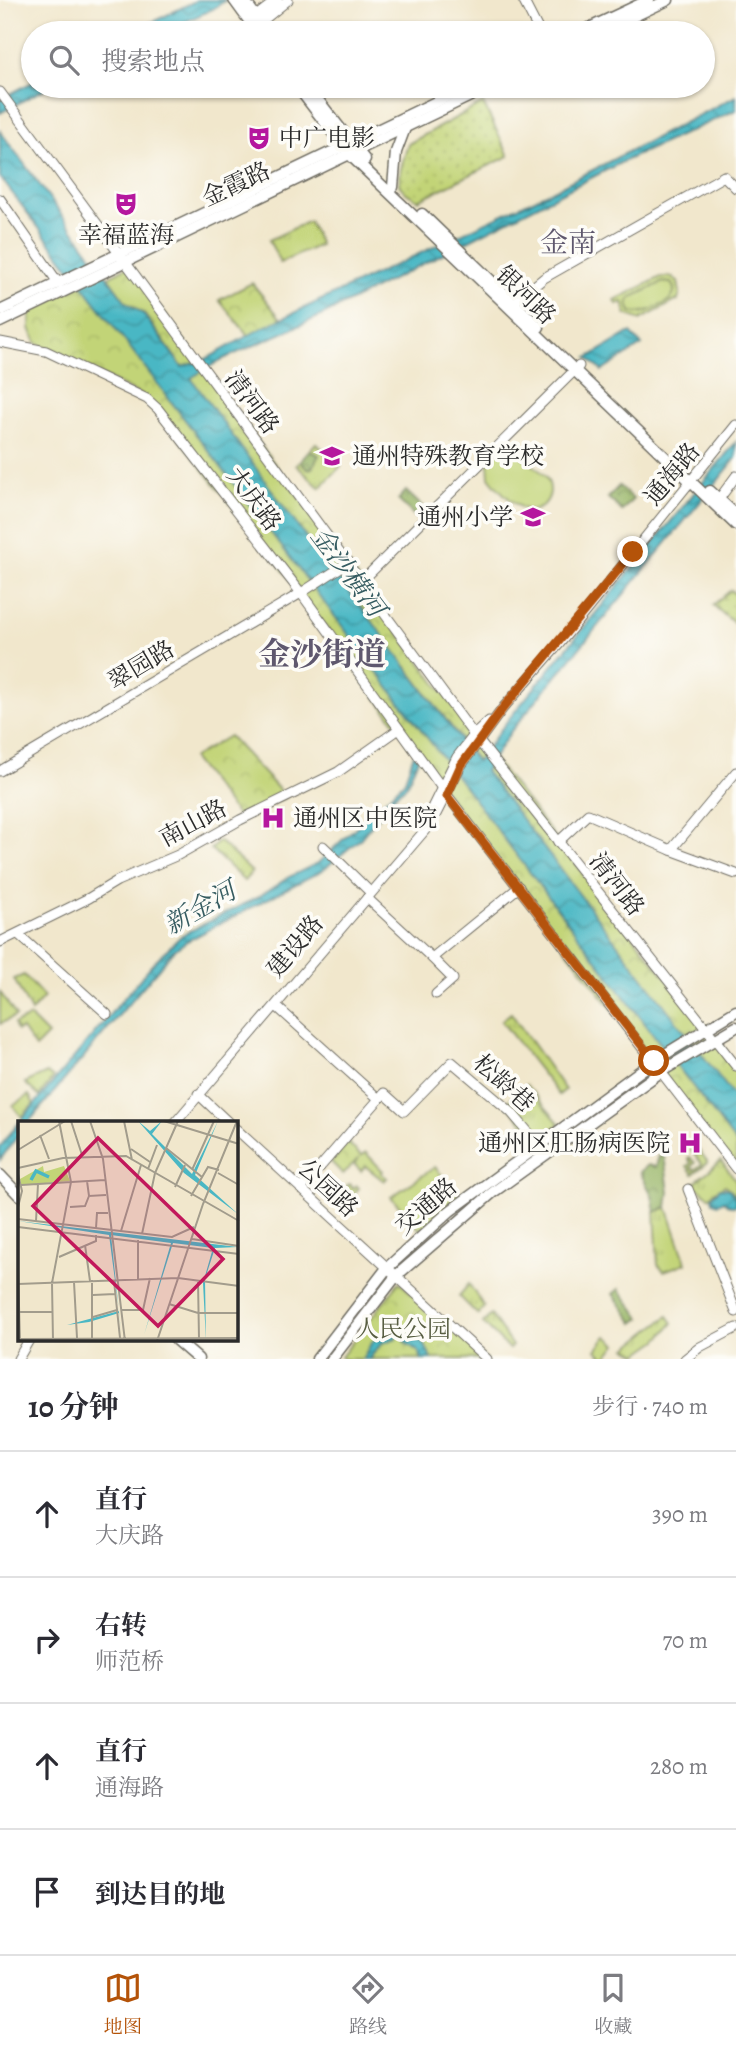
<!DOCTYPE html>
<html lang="zh">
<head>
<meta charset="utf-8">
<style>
	:root { --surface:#fff; --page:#f7f7f7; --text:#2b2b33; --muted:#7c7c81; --line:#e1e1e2; --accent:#b45309 }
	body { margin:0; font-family:Alegreya,"Noto Serif SC",serif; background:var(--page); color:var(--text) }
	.stop { position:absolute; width:21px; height:21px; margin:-16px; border:5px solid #b45309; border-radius:50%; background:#fff }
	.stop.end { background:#b45309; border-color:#fff; box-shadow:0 2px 7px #0008 }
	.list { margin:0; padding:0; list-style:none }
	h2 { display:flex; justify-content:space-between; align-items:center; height:91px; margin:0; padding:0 28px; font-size:30px }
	h2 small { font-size:23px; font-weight:400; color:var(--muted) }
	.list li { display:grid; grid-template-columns:46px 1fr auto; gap:21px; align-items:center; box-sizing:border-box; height:126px; padding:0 28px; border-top:2px solid var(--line) }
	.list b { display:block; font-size:26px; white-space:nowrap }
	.list p { margin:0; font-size:23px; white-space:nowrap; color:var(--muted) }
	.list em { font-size:23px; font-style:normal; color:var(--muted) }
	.icon { flex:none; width:38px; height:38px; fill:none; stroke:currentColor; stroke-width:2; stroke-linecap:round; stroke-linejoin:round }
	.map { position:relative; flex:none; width:736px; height:1359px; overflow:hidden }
	.search { position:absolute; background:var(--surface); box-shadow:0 2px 5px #0004; left:21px; right:21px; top:21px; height:77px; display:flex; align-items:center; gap:18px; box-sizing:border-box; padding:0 24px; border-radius:38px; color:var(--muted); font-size:26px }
	.sheet { height:595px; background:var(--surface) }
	nav { display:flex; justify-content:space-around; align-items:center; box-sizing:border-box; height:98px; border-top:2px solid var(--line); background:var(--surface); font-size:19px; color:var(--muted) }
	nav a { display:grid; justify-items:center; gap:4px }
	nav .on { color:var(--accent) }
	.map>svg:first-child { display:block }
</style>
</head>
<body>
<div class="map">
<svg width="736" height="1359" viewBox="0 0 736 1359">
	<defs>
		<pattern id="grass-tufts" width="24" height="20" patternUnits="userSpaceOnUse" patternTransform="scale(1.75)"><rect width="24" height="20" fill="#c2d477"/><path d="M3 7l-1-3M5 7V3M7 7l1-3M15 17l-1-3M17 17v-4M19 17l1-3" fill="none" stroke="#a7b667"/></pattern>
		<pattern id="forest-crowns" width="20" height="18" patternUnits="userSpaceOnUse" patternTransform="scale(1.75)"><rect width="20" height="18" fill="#99b668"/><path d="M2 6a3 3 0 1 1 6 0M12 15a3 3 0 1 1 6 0" fill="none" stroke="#7d9456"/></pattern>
		<pattern id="park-crowns" width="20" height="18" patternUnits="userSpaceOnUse" patternTransform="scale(1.75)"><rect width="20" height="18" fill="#c2d477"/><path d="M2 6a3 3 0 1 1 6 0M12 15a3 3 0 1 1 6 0" fill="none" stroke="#a7b667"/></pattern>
		<pattern id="garden-dots" width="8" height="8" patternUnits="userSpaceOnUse" patternTransform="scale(1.75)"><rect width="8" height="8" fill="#c2d477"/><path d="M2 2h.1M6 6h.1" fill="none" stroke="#a7b667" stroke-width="1.8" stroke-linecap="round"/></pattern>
		<pattern id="water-waves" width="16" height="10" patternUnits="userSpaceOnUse" patternTransform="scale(1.75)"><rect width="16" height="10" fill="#4ab7c4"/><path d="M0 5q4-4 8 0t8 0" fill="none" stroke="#3e959f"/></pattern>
	</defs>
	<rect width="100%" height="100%" fill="#fdfcf7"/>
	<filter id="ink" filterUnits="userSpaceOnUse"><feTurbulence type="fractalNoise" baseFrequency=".0143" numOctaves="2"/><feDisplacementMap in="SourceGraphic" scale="14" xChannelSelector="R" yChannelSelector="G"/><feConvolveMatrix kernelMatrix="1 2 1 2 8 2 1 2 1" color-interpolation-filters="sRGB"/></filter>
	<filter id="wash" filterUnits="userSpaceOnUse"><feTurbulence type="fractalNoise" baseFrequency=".00686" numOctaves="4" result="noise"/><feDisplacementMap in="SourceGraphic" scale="28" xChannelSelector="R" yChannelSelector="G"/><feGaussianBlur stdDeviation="1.57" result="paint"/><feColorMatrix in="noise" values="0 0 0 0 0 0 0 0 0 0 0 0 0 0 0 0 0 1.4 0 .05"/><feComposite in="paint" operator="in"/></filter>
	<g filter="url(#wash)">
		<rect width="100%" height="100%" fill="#f1e7cc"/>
		<g fill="url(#grass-tufts)" stroke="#768051" stroke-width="2">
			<path d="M 309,221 L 320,245 L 280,263 L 269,240 Z"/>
			<path d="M 663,282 L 671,283 C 686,301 642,316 631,312 L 628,305 L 630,298 Z"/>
			<path d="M 316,443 L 341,466 L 320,488 L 296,465 Z"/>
			<path d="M 24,975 L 44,997 L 31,1012 L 14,979 Z"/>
			<path d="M 0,992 L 16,1016 L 0,1024 Z"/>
			<path d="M 511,1013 L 565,1090 L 559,1095 L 501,1021 Z"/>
			<path d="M 30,1017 L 48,1035 L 35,1048 L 22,1029 L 17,1031 L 14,1024 Z"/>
			<path d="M 47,1073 L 53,1078 L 39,1096 L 25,1083 Z"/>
			<path d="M 526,1085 L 560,1124 L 540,1142 L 506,1103 Z"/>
			<path d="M 29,1095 L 34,1104 L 22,1117 L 13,1106 Z"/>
			<path d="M 696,1147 L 708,1162 L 693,1174 L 687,1166 L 691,1163 L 688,1158 L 690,1157 L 695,1163 L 691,1167 L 694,1170 L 702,1164 L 691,1150 Z"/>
			<path d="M 721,1161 L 736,1180 L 736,1196 L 725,1185 L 714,1192 L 710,1197 L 698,1188 L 691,1189 L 691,1185 Z"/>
			<path d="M 435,1167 L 461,1198 L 420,1230 L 391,1197 Z"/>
			<path d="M 667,1207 L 686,1263 L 664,1271 L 658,1265 L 655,1212 Z"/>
			<path d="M 469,1284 L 484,1307 L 478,1315 L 459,1296 Z"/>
			<path d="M 491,1315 L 512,1346 L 509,1349 L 483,1323 Z"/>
			<path d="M 668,1316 L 673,1323 L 658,1340 L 638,1354 L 627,1348 Z"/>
			<path d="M 607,1336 L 617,1344 L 606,1358 L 596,1350 Z"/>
		</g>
		<g fill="url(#forest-crowns)" stroke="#62704a" stroke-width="2">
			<path d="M 309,451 L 319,455 L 312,468 L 307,469 L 300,461 Z"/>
			<path d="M 619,486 L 633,499 L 622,511 L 608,498 Z"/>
			<path d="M 406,491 L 426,510 L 418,519 L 398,500 Z"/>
			<path d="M 659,1155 L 664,1155 L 669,1192 L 667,1207 L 655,1212 L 652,1195 L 640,1172 L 648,1165 L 656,1167 Z"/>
			<path d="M 619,1289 L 641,1318 L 634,1323 L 613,1294 Z"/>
		</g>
		<g fill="url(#park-crowns)" stroke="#768051" stroke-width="2">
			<path d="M 129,266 L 474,735 L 736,1066 L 736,1099 L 550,858 L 382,634 L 299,528 L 144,314 L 126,302 L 108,277 Z"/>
			<path d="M 82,283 L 736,1143 L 736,1169 L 447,795 L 301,593 L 147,398 L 36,343 L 30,328 L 30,307 Z"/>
			<path d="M 252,283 L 286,325 L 252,340 L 219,300 Z"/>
			<path d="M 229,736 L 286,797 L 240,819 L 192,758 Z"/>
			<path d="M 219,841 L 252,872 L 244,881 L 211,849 Z"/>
			<path d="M 348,1143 L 361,1156 L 366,1153 L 383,1171 L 381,1173 L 387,1178 L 384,1181 L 365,1166 L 361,1171 L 354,1164 L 359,1158 L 343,1174 L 331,1162 Z"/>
			<path d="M 349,1184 L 353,1188 L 356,1185 L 359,1188 L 347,1202 L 345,1200 L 340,1206 L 325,1192 L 331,1185 L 341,1192 Z"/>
			<path d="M 399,1282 L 485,1359 L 344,1359 L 341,1357 Z"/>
		</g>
		<g fill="url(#garden-dots)" stroke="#768051" stroke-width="2">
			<path d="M 483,103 L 509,156 L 418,200 L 405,192 L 399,185 L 401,168 L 408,144 Z"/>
			<path d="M 731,590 L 736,595 L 736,625 L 713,605 Z"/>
		</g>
		<g fill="#c2d477" stroke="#768051" stroke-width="2" fill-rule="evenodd">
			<path d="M 661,277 L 672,277 L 678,282 L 680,293 L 678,300 L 640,320 L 626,314 L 623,302 L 617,304 L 615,300 ZM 663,282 L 671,283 C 686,300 643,317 631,312 L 628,305 L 630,298 Z"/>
			<path d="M 504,448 C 515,449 520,455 528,461 C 535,467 545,473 548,481 C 556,498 539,517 522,508 C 511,502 496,487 489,477 L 488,462 L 499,450 Z"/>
		</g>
		<g fill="url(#water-waves)" stroke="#3a7178" stroke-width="2">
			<path d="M 197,0 L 226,0 L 213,9 L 161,33 L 131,33 Z"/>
			<path d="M 33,82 L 33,86 L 50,86 L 0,113 L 0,99 Z"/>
			<path d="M 736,96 L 736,110 L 624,161 L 325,314 L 221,360 L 191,378 L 299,528 L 382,634 L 477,762 L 507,721 L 736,442 L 736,458 L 729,467 L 511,731 L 485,771 L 736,1099 L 736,1143 L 0,177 L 0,131 L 126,302 L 143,314 L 182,367 L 206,359 L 262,328 L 556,189 Z"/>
			<path d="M 629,333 L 631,333 L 642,345 L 602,371 L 588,358 Z"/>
			<path d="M 414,754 L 418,759 L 406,786 L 396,794 L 360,839 L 323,870 L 187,941 L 174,950 L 28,1123 L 19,1123 L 19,1134 L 0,1160 L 0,1147 L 8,1136 L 155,961 L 182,935 L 260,896 L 289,877 L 318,863 L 404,782 Z"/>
			<path d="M 720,1188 L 729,1189 L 736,1198 L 736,1206 L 730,1206 L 724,1201 L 718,1204 L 713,1202 L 712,1197 Z"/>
			<path d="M 390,1330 L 397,1330 L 396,1338 L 382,1343 L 369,1359 L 362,1359 L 372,1342 Z"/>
			<path d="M 406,1332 L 425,1345 L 431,1359 L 422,1359 L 419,1352 L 405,1342 Z"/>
		</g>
	</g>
	<g filter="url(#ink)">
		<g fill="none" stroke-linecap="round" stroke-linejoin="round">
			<g stroke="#706d63" stroke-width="11">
				<g id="minor">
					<path d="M 523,0 L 540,33"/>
					<path d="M 251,20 L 277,0"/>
					<path d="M 255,27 L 288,0"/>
					<path d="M 0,92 L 474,735 L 736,1066"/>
					<path d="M 0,199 L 59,284"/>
					<path d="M 510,306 L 544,278 L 724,176 L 736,188"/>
					<path d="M 0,342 L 46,351 L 147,399 L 158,409 L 301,593 L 447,795 L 736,1169"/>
					<path d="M 719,499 L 736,476"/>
					<path d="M 362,581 L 579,366"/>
					<path d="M 0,771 L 301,593 L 349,562"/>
					<path d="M 426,820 L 457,757 L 474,735 L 489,721"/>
					<path d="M 558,842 L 588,814 L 671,850 L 736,874"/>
					<path d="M 323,846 L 368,890"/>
					<path d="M 671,850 L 736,772"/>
					<path d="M 367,898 L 432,958 L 519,887"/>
					<path d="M 18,934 L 107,1014"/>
					<path d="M 0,942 L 89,898 L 117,881 L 178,855 L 240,820 L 338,772 L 399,729"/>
					<path d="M 432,958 L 453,979 L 436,994"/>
					<path d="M 276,1006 L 379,1099 L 301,1189"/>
					<path d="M 198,1094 L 229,1123"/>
					<path d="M 379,1099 L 384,1093 L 404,1111 L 452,1062 L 511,1112 L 540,1146"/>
					<path d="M 175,1123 L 432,822 L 460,767 L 503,708 L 560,643 L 736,425"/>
					<path d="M 236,1129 L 487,1359"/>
					<path d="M 688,1189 L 736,1312"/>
					<path d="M 18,1359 L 29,1340"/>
					<path d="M 685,1359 L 700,1347 L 736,1328"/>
				</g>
			</g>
			<g stroke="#706d63" stroke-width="13">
				<g id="major">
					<path d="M 234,0 L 258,33"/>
					<path d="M 244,0 L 268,33"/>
					<path d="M 579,33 L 649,0"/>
					<path d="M 599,33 L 668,0"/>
					<path d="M 297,86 L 350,155 L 736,525"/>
					<path d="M 307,86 L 365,160"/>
					<path d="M 393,187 L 396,152 L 405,128"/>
					<path d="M 422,214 L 539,327"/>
					<path d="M 0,311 L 469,86"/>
					<path d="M 0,322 L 491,86"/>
					<path d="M 710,491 L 736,515"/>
					<path d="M 0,1175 L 19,1195"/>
					<path d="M 176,1340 L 198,1359"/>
					<path d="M 317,1359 L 387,1268 L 450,1211 L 654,1061 L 736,1011"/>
					<path d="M 332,1359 L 396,1276 L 492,1193 L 662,1071 L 736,1027"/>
				</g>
			</g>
			<use href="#minor" stroke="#fff" stroke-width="9"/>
			<use href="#major" stroke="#fff" stroke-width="10"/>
		</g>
	</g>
	<g fill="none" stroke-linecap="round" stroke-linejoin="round" filter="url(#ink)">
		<path stroke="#b45309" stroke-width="9" d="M 633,552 L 503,708 L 460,767 L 447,796 L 654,1061"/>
	</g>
	<defs>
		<g id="theatre-bare" transform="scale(1.89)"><path d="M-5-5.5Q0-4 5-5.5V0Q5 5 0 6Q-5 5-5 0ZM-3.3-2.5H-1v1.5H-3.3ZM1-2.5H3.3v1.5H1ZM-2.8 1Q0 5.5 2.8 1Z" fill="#b5179e" stroke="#fdfcf7" stroke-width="2.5" paint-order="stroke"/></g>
		<g id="school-bare" transform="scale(1.89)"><path d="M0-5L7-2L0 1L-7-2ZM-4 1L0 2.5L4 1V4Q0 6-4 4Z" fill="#b5179e" stroke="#fdfcf7" stroke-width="2.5" paint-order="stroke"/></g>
		<g id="hospital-bare" transform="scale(1.89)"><path d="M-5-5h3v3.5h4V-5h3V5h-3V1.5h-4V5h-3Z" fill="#b5179e" stroke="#fdfcf7" stroke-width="2.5" paint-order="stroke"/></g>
	</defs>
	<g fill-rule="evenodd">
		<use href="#theatre-bare" x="259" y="138"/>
		<use href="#theatre-bare" x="126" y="204"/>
		<use href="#school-bare" x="332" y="456"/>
		<use href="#school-bare" x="533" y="517"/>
		<use href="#hospital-bare" x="273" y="818"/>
		<use href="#hospital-bare" x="690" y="1143"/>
	</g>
	<g text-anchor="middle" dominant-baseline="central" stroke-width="7" stroke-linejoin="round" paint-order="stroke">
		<g font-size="24" fill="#2b2b2b" stroke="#fdfcf7" text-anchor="start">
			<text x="279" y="138">中广电影</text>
			<text x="126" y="235" text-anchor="middle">幸福蓝海</text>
			<text x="352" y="456">通州特殊教育学校</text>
			<text x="513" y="517" text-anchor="end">通州小学</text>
			<text x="293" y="818">通州区中医院</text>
			<text x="670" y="1143" text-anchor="end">通州区肛肠病医院</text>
		</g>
		<g font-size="24" fill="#2b2b2b" stroke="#fdfcf7">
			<text transform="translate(236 184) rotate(-25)">金霞路</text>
			<text transform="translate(526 295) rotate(44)">银河路</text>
			<text transform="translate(252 402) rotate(53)">清河路</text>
			<text transform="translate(672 474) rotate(-51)">通海路</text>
			<text transform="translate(254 499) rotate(53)">大庆路</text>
			<text transform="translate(141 665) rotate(-31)">翠园路</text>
			<text transform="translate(193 823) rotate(-28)">南山路</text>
			<text transform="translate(617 884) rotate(52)">清河路</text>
			<text transform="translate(295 946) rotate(-50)">建设路</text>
			<text transform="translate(504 1083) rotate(42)">松龄巷</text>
			<text transform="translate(328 1188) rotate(43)">公园路</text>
			<text transform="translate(426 1206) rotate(-41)">交通路</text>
		</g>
		<g font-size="24" fill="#585e42" stroke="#fdfcf7">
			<text x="403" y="1329">人民公园</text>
		</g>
		<g font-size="26" font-style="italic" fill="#365c61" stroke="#fdfcf7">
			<text transform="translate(348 572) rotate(53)">金沙横河</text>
			<text transform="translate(200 908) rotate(-30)">新金河</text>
		</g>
		<g font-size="28" fill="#5f586e" stroke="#fdfcf7">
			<text x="568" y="243">金南</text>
		</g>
		<g font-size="32" font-weight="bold" fill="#5f586e" stroke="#fdfcf7">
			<text x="322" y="654">金沙街道</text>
		</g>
	</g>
	<g transform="translate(18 1121)">
		<rect width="220" height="220" fill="#f1e7cc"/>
		<path d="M 25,45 L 26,51 L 46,45 L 52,60 L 3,64 L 2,58 Z" fill="#c2d477"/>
		<path d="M 120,0 L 132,10 L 144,0 L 134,13 L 174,53 L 200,0 L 177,54 L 220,93 L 166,52 ZM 0,100 L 220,126 L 197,127 L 187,158 L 188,220 L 185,162 L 195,127 L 155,122 L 126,214 L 153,122 L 93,114 L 104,220 L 101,192 L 71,201 L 49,204 L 101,190 L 91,114 Z" fill="#4ab7c4"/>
		<path fill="none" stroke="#4ab7c4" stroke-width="3.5" d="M 13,59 L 18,50 L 31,56"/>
		<path fill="none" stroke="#a29c8c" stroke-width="2" d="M 53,0 L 64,34M 72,0 L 85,38 L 107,220M 106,0 L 114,39M 146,0 L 221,23M 22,14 L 31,38M 148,27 L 184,56M 113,28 L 132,41M 0,29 L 47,0M 0,47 L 45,37 L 108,35 L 221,100M 130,48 L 139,24M 174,49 L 196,0M 200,52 L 221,64M 0,53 L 4,70 L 0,86M 69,60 L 71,75 L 88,74M 3,64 L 87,59M 157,66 L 167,44M 173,75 L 190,46 L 201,49M 52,86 L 67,85 L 71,75M 0,98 L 154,116 L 176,106M 18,100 L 20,63M 0,106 L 221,133M 78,107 L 79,92 L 90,92M 103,110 L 123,44M 124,113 L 137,52 L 160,0M 174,118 L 221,125M 120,119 L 120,158M 67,124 L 72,160M 41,136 L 78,120 L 78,114M 0,149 L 2,220M 74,159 L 74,218M 180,159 L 181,218M 96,160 L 102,217M 56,161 L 59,217M 0,163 L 160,157 L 221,165M 75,174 L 97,173M 151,183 L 180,192 L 221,192M 103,189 L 125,189 L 132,157M 0,191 L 35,191M 75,196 L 99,189M 0,218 L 221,217M 35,220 L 34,162 L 53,61 L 41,0M 139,220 L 185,83 L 219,0"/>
		<path fill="#c2185b" fill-opacity="0.15" stroke="#c2185b" stroke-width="3.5" d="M 80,17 L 205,138 L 140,205 L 15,85 Z"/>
		<rect width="220" height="220" fill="none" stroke="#2b2b2b" stroke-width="3.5"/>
	</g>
</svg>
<div class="stop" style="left:654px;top:1061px"></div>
<div class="stop end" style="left:633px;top:552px"></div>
<div class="search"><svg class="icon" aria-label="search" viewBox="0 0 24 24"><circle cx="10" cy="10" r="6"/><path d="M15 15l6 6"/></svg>搜索地点</div>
</div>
<section class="sheet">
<h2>10 分钟<small>步行 · 740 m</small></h2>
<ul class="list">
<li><svg class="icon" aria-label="ahead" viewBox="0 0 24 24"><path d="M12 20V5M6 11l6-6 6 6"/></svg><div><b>直行</b><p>大庆路</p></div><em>390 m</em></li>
<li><svg class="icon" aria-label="right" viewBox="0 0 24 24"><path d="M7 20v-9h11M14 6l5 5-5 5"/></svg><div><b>右转</b><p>师范桥</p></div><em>70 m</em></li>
<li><svg class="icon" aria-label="ahead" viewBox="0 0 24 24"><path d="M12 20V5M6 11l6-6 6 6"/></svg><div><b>直行</b><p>通海路</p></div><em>280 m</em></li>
<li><svg class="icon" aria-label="arrive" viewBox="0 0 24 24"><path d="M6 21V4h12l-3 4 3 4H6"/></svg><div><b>到达目的地</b></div></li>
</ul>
</section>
<nav>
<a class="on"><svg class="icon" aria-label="map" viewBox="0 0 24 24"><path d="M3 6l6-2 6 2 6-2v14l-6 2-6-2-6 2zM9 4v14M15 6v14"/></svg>地图</a>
<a><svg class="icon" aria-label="directions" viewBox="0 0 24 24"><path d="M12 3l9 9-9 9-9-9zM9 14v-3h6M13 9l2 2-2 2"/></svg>路线</a>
<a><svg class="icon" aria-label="saved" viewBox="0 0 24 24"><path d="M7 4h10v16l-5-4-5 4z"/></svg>收藏</a>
</nav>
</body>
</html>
